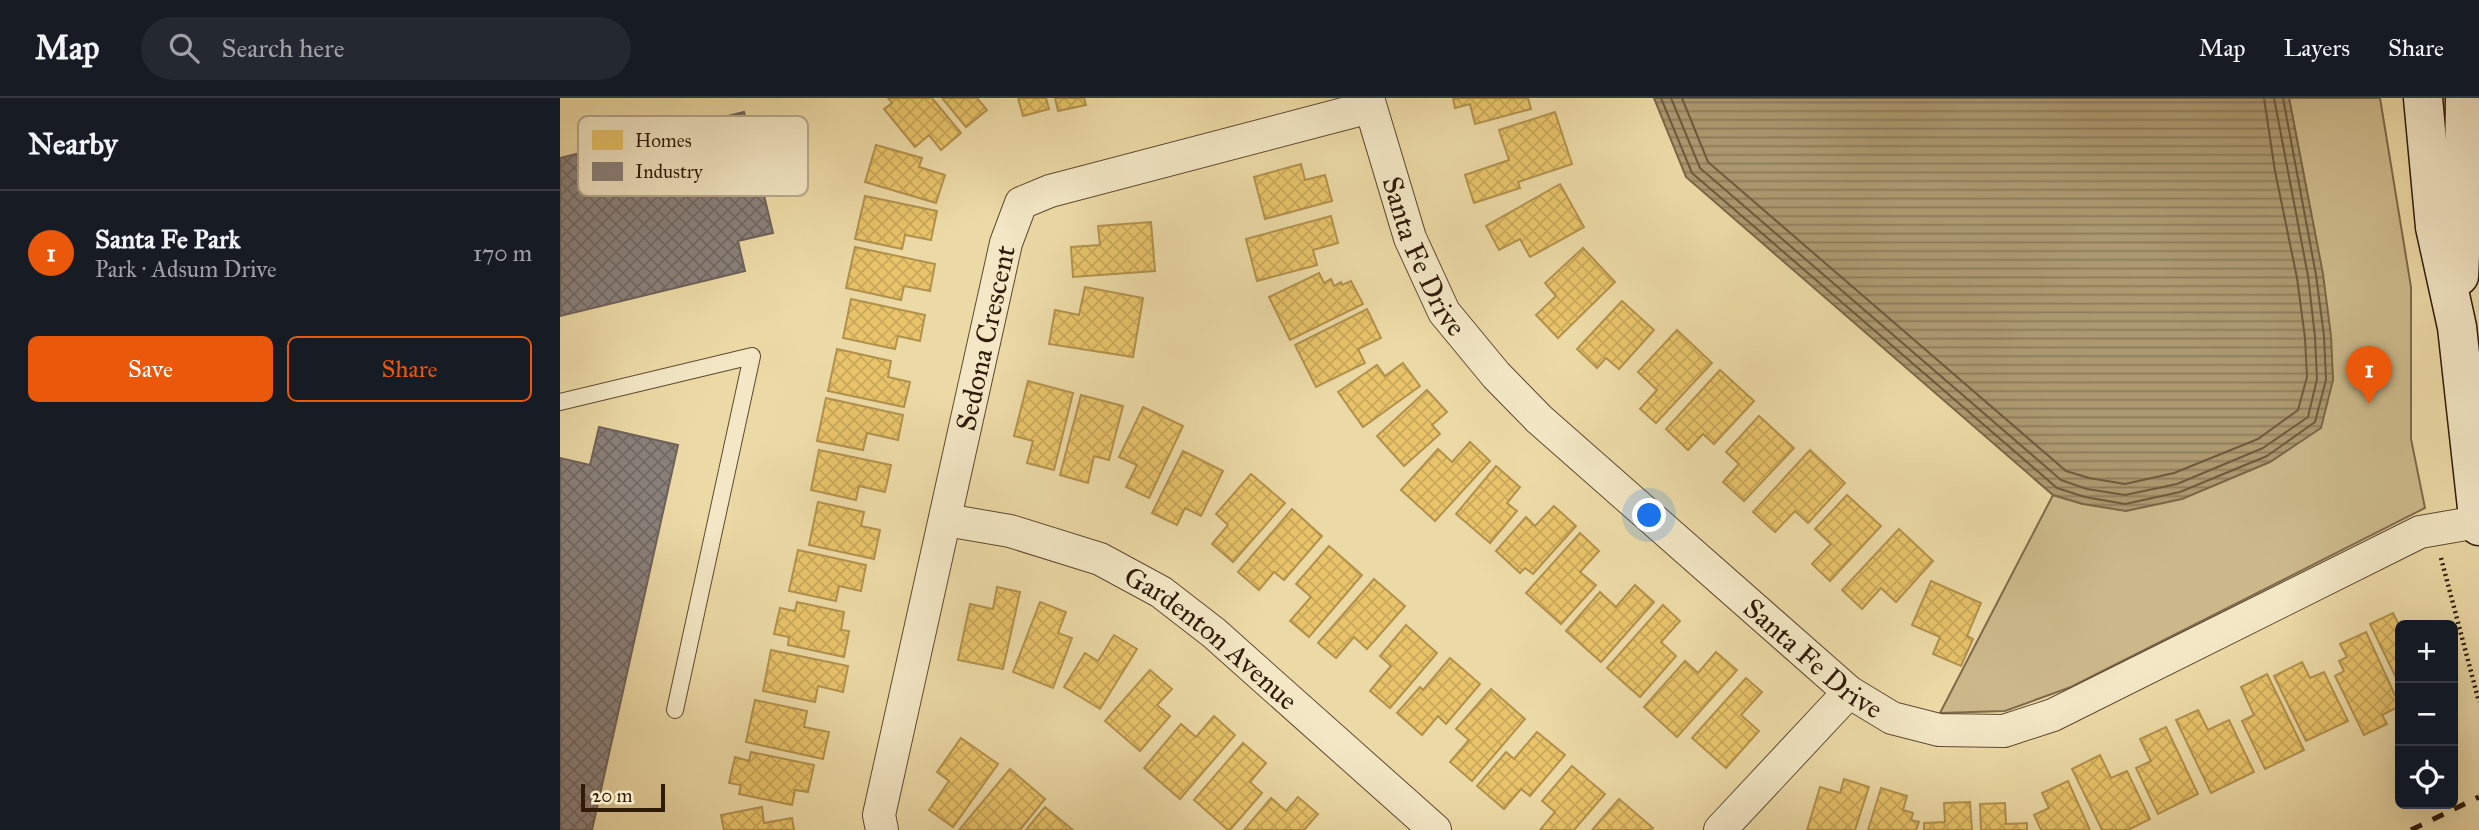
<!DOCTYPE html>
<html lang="en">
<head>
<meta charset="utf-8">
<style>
	:root { --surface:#171b24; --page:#242831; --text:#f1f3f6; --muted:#9ea1a6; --line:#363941; --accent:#ea580c }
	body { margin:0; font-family:"IM FELL Great Primer",serif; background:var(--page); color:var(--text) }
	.controls { position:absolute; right:21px; bottom:21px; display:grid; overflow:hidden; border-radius:10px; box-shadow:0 7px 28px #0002 }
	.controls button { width:63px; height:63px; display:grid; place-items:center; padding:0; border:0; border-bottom:2px solid var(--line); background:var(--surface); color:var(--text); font:35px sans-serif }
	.scale { position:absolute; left:21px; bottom:18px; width:84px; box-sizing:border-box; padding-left:7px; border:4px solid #301a08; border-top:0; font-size:19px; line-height:24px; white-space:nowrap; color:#301a08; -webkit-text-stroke:5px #f3e7c5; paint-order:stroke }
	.you { position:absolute; left:1090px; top:418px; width:24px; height:24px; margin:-18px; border:5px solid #fff; border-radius:50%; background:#1a73e8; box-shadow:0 0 0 10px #1a73e833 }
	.badge { display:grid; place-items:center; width:46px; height:46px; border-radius:50%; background:var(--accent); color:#fff; font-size:23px; font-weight:700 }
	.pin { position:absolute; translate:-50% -58px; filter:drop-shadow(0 2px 4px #0008) }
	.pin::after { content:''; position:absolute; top:37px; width:24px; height:21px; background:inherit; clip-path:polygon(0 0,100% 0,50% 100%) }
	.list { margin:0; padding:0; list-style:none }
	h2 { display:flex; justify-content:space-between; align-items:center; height:91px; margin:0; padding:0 28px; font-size:30px }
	h2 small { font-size:23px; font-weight:400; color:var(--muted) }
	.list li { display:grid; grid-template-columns:46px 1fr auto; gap:21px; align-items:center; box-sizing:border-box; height:126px; padding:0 28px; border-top:2px solid var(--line) }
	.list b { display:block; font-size:26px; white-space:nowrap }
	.list p { margin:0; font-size:23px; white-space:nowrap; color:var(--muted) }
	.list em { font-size:23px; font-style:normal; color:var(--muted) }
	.actions { display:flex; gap:14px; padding:21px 28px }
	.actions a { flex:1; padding:16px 0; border:2px solid var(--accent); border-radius:10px; text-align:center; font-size:24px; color:var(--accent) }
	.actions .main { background:var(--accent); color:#fff }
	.icon { flex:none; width:38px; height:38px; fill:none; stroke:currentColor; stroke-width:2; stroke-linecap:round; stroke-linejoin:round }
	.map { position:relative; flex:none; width:1919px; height:732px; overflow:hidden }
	header { display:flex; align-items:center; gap:42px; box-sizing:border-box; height:98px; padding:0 35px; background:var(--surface); border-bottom:2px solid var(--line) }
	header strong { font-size:33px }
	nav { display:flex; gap:38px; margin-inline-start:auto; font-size:24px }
	.search { width:490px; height:63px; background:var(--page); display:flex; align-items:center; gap:18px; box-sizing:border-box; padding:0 24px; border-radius:38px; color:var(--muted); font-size:26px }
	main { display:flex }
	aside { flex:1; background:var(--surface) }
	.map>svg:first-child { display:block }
</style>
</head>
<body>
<header>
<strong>Map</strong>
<div class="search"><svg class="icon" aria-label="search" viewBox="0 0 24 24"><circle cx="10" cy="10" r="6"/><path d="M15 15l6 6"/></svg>Search here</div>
<nav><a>Map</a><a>Layers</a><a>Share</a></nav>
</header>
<main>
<aside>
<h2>Nearby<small></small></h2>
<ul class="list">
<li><span class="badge">1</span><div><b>Santa Fe Park</b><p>Park · Adsum Drive</p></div><em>170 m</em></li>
</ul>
<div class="actions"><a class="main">Save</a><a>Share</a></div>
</aside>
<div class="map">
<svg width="1919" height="732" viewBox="0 0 1919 732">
	<defs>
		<pattern id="water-rules" width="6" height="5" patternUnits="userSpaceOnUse" patternTransform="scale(1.75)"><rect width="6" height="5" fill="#ac9970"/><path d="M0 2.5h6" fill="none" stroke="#8c7c5a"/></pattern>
		<pattern id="homes-cross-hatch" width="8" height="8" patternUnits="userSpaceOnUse" patternTransform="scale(1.75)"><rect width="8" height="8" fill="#e9c46a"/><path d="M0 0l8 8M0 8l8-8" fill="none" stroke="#c8a85a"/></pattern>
		<pattern id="industry-cross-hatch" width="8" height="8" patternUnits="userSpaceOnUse" patternTransform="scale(1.75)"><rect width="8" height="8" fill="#8a817c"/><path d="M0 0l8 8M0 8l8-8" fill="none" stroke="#716964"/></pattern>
	</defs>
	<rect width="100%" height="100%" fill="#ecdaa6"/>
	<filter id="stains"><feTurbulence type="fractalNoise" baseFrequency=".00286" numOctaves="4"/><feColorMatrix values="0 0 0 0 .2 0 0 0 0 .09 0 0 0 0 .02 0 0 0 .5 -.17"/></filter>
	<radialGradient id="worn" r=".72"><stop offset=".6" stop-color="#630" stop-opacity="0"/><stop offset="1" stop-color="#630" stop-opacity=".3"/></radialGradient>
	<path fill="#ccb98b" stroke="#7e6a4a" stroke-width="2" d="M 1729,0 L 1820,0 L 1851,189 L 1851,341 L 1865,410 L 1511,589 L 1445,613 L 1380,615 L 1493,397 L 1523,406 L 1773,282 C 1768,187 1746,94 1729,0 Z"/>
	<path fill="url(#water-rules)" stroke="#7a6646" stroke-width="2" d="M 1094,0 L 1729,0 L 1763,176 L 1771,238 L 1773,282 L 1761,330 L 1710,364 L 1622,401 L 1566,413 L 1523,406 L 1493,397 L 1126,79 Z"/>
	<g fill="url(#homes-cross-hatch)" stroke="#b2914d" stroke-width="2">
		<path d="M 328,0 L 372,0 L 401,35 L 381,52 L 369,37 L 355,49 L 324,11 L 332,5 Z"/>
		<path d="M 382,0 L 417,0 L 427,12 L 406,29 Z"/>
		<path d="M 458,0 L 486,0 L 489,11 L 463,18 Z"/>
		<path d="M 495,0 L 524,0 L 526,7 L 498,13 Z"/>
		<path d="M 893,0 L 968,0 L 971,11 L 915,26 L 910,6 L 895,10 Z"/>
		<path d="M 995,14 L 1012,66 L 958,84 L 960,90 L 914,105 L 905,77 L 949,62 L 939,32 Z"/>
		<path d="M 316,47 L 362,60 L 359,69 L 385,77 L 376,105 L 305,84 Z"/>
		<path d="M 741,66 L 745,82 L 765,77 L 772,103 L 705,121 L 694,79 Z"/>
		<path d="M 1000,86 L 1024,129 L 970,159 L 960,141 L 939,152 L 926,128 Z"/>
		<path d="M 305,98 L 377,113 L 371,142 L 345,137 L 342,151 L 295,141 Z"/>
		<path d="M 771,118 L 778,145 L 753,152 L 757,167 L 697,183 L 686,141 Z"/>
		<path d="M 591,124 L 595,173 L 513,179 L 511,149 L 540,147 L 538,128 Z"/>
		<path d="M 295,149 L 375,166 L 370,193 L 344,188 L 341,202 L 286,190 Z"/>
		<path d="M 1023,150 L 1055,184 L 998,240 L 976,217 L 996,198 L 985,185 Z"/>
		<path d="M 759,175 L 764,185 L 771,181 L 774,188 L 781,184 L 782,187 L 791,183 L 803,206 L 730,242 L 709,199 Z"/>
		<path d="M 525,189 L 583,200 L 573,259 L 489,246 L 495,212 L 519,217 Z"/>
		<path d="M 291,201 L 365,217 L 360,243 L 338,238 L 335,251 L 283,240 Z"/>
		<path d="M 1062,203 L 1094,232 L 1059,271 L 1046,260 L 1037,270 L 1017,251 Z"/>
		<path d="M 807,211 L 821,240 L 798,251 L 805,265 L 756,289 L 735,247 Z"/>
		<path d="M 1117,232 L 1152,265 L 1096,325 L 1080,311 L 1097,292 L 1078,274 Z"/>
		<path d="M 277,251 L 331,263 L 328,279 L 350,284 L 344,309 L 268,293 Z"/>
		<path d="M 843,265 L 860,288 L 803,329 L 778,294 L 817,267 L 825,278 Z"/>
		<path d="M 1160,272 L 1194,303 L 1154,346 L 1143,336 L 1128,352 L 1106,331 Z"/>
		<path d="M 468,283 L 513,295 L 494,372 L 467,365 L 473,343 L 454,338 Z"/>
		<path d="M 867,292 L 887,314 L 872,327 L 880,336 L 844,368 L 817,338 Z"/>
		<path d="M 521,297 L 563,308 L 549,362 L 534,358 L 528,385 L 500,377 Z"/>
		<path d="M 266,300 L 343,317 L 338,342 L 307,335 L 303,352 L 257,343 Z"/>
		<path d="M 583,309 L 623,328 L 589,400 L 566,389 L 577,367 L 559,359 Z"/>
		<path d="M 1199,318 L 1234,350 L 1184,403 L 1163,384 L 1179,366 L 1166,354 Z"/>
		<path d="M 910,344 L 930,363 L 875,423 L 841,392 L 878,351 L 892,364 Z"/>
		<path d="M 259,352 L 331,367 L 325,394 L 299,388 L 296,402 L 251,392 Z"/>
		<path d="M 1250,352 L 1285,385 L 1248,425 L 1235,413 L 1215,434 L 1193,414 Z"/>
		<path d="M 623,353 L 663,373 L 641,418 L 625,410 L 617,427 L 592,415 Z"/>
		<path d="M 936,368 L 960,389 L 947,405 L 957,413 L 930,445 L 896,416 Z"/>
		<path d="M 691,376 L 725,405 L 673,464 L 652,446 L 668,427 L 656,416 Z"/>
		<path d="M 1287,397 L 1321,428 L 1270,483 L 1252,466 L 1271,446 L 1255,431 Z"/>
		<path d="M 258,404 L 304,414 L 301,428 L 320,432 L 314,461 L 249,447 Z"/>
		<path d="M 994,408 L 1016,428 L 973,476 L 965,470 L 960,475 L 936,453 L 966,419 L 975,428 Z"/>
		<path d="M 732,411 L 762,438 L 724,482 L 714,474 L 699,492 L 678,474 Z"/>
		<path d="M 1339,431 L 1373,463 L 1336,504 L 1321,490 L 1302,511 L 1282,492 Z"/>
		<path d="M 1020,435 L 1039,453 L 1020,474 L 1036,487 L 1001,526 L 966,495 Z"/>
		<path d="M 769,448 L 802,477 L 749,539 L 730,523 L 751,499 L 736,486 Z"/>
		<path d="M 238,452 L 306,467 L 301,493 L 279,488 L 276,503 L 229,493 Z"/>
		<path d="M 814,481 L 845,508 L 807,551 L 794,539 L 776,560 L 758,545 Z"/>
		<path d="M 1371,483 L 1421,505 L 1407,538 L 1413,541 L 1401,568 L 1373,556 L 1380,539 L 1352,527 Z"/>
		<path d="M 1075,487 L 1094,504 L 1041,564 L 1006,533 L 1040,494 L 1056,509 Z"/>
		<path d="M 437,489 L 460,494 L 443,571 L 398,562 L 410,506 L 433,511 Z"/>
		<path d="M 237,504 L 284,514 L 281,532 L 289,533 L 284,559 L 228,547 L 229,539 L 214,536 L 220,510 L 235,513 Z"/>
		<path d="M 480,504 L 506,514 L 498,535 L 512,540 L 493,590 L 453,574 Z"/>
		<path d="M 1103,507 L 1120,523 L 1101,544 L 1116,558 L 1080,599 L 1047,570 Z"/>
		<path d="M 1833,515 L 1840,529 L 1840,588 L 1810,526 Z"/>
		<path d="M 846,527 L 877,555 L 830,610 L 810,593 L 831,568 L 820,558 Z"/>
		<path d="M 1806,534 L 1840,608 L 1822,617 L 1827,626 L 1804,637 L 1775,578 L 1784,573 L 1779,563 L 1787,559 L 1780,546 Z"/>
		<path d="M 554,537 L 577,551 L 540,611 L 504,589 L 525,555 L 538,563 Z"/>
		<path d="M 211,552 L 288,568 L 283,594 L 258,588 L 255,604 L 203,593 Z"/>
		<path d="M 1156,554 L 1177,572 L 1117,639 L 1084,609 L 1125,563 L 1138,575 Z"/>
		<path d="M 890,560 L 920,586 L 886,626 L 878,618 L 862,637 L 837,615 L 860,589 L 863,592 Z"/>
		<path d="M 1742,564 L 1750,580 L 1764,574 L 1788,623 L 1746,643 L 1714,578 Z"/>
		<path d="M 590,572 L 612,591 L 597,607 L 610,618 L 580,653 L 545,623 Z"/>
		<path d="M 1707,576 L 1744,652 L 1705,671 L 1682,623 L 1694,617 L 1681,589 Z"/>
		<path d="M 1186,580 L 1202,594 L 1181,617 L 1199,633 L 1166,670 L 1132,640 Z"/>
		<path d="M 931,591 L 965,621 L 912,683 L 890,664 L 909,642 L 896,631 Z"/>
		<path d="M 195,602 L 247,613 L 244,629 L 269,634 L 263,661 L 186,644 Z"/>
		<path d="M 1638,612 L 1648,632 L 1669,622 L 1694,674 L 1651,695 L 1616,622 Z"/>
		<path d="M 654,618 L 675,637 L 620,701 L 584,670 L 621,626 L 636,639 Z"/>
		<path d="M 1606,629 L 1638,696 L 1598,716 L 1576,670 L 1591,663 L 1580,641 Z"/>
		<path d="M 977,634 L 1005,657 L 970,698 L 961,691 L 944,711 L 917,688 L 946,654 L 954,661 Z"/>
		<path d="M 401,640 L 438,666 L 393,729 L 369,712 L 389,683 L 377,674 Z"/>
		<path d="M 683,645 L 706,665 L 690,684 L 702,695 L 670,732 L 668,732 L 634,702 Z"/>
		<path d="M 191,654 L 254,667 L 248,694 L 235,692 L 232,707 L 179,696 L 181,687 L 169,685 L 175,659 L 189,663 Z"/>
		<path d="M 1540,657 L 1551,680 L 1567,673 L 1590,721 L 1568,732 L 1542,732 L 1512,671 Z"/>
		<path d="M 1012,668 L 1045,696 L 1014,732 L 980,732 L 995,714 L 982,703 Z"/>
		<path d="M 450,671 L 485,701 L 460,732 L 399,732 Z"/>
		<path d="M 1284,681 L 1309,689 L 1295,732 L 1247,732 L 1260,689 L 1280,695 Z"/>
		<path d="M 1508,683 L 1530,732 L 1481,732 L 1474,717 L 1489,710 L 1482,695 Z"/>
		<path d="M 1321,690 L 1347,698 L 1343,712 L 1353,715 L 1351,722 L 1359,724 L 1356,732 L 1308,732 Z"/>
		<path d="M 738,699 L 758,716 L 744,732 L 684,732 L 711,700 L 726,713 Z"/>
		<path d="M 1059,701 L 1093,730 L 1091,732 L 1032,732 Z"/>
		<path d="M 1410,704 L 1412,732 L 1364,732 L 1364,725 L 1385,724 L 1384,705 Z"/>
		<path d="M 1445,705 L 1446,726 L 1467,725 L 1467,732 L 1421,732 L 1420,706 Z"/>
		<path d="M 202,709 L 204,725 L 232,720 L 234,732 L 164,732 L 161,717 Z"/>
		<path d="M 485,709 L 513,732 L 466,732 Z"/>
	</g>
	<g fill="url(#industry-cross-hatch)" stroke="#6f6259" stroke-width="2">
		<path d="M 184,14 L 213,135 L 178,143 L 185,173 L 0,218 L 0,60 Z"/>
		<path d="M 39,329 L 118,347 L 32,732 L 0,732 L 0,360 L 30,367 Z"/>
	</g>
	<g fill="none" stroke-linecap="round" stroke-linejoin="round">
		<g stroke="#6e5a3c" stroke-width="2">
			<path d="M 1101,0 L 1132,75 L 1497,390 L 1525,399 L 1565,406 L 1620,394 L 1707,358 L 1755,324 L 1766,282 L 1764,238 L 1756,177 L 1723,0"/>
			<path d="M 1111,0 L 1140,70 L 1501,382 L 1527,391 L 1565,397 L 1617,386 L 1703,350 L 1748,319 L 1757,281 L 1755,239 L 1748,178 L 1714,0"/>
			<path d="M 1122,0 L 1148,64 L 1506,373 L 1529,380 L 1565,386 L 1614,375 L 1698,341 L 1738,312 L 1747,279 L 1745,240 L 1737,180 L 1715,73 L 1704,0"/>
		</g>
		<g stroke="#5f4a30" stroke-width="18">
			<path id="lane" d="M 0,304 L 192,258 L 115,612"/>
		</g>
		<g stroke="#5f4a30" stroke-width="34">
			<g id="street">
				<path id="s1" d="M 808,0 L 850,140 L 884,214 L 936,277 L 979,321 L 1289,594 L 1332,620 L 1379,632 L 1444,633 L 1493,617 L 1860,434 L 1918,424"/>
				<path id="s2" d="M 386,422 L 450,433 L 540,461 L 601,494 L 654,535 L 875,732"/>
				<path id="s3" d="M 322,732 L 319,717 L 446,145 L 461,105 L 490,93 L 810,9"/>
				<path d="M 1160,732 L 1289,594"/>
			</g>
		</g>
		<g stroke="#301a08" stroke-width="41">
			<g id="secondary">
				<path d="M 1863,0 L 1875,129 L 1897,229 L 1919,428"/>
				<path d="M 1899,178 L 1904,76 L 1905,0"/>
			</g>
		</g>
		<path stroke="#301a08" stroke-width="4.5" stroke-dasharray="2 3.5" stroke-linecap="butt" d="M 1881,460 L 1919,604"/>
		<use href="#lane" stroke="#f3e7c5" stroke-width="16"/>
		<use href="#street" stroke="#f3e7c5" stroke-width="32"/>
		<use href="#secondary" stroke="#f3e7c5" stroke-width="38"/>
		<path stroke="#301a08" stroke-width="5" stroke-dasharray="12 12" stroke-linecap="butt" d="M 1851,732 L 1919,699"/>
	</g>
	<g text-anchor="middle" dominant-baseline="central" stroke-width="7" stroke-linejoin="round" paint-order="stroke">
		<g font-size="28" fill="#301a08" stroke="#f3e7c5">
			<text stroke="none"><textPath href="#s1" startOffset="168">Santa Fe Drive</textPath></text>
			<text stroke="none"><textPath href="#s3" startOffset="504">Sedona Crescent</textPath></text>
			<text stroke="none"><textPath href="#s2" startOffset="296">Gardenton Avenue</textPath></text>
			<text stroke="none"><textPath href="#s1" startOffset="735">Santa Fe Drive</textPath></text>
		</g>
	</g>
	<rect x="18" y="18" width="230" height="80" rx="10" fill="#f3e7c5" stroke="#b8aa8c" stroke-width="2"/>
	<rect x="32" y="32" width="31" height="20" fill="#e9c46a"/>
	<rect x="32" y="64" width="31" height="19" fill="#8a817c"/>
	<g font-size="19" fill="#301a08">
		<text x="75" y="49">Homes</text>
		<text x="75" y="80">Industry</text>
	</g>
	<rect width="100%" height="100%" filter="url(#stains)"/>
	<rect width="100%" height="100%" fill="url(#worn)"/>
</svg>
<div class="controls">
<button>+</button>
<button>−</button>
<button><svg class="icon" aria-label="locate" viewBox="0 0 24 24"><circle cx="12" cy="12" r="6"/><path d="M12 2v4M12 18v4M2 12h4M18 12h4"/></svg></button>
</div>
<div class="scale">20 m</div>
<div class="you"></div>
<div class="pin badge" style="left:1809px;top:306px">1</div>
</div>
</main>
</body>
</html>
